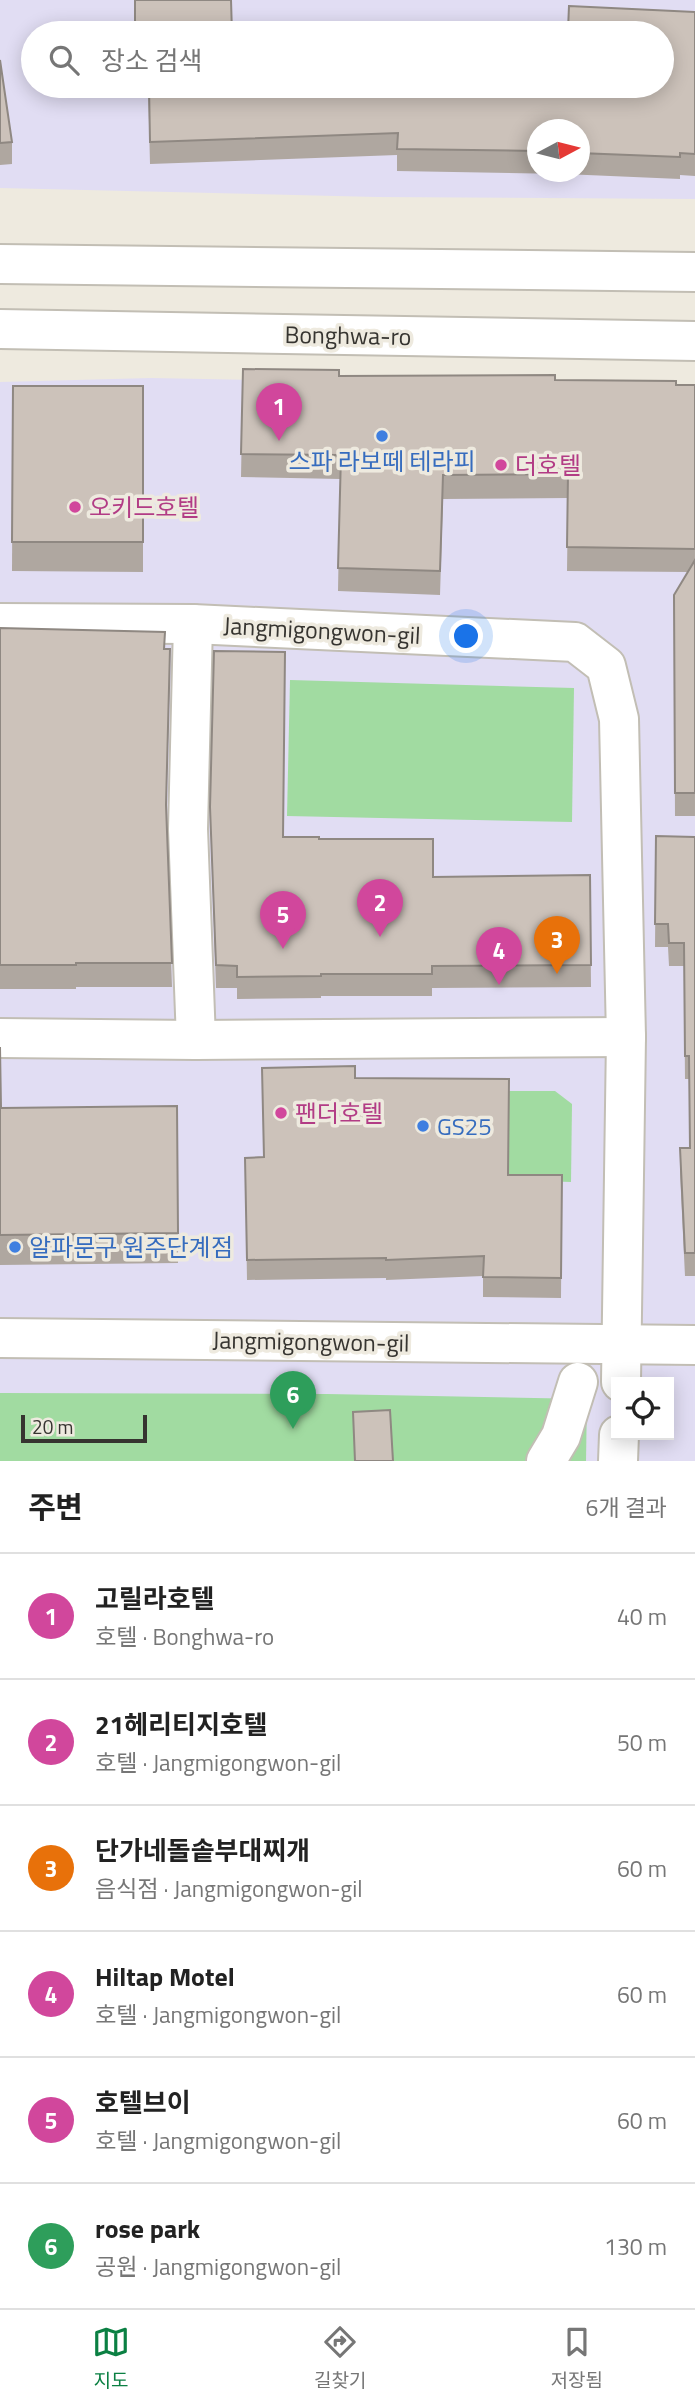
<!DOCTYPE html>
<html lang="ko">
<head>
<meta charset="utf-8">
<style>
	:root { --surface:#fff; --page:#f6f6f6; --text:#222; --muted:#767676; --line:#e0e0e0; --accent:#0b8043 }
	body { margin:0; font-family:"Titillium Web","Noto Sans KR",sans-serif; background:var(--page); color:var(--text) }
	.controls { position:absolute; right:21px; bottom:21px; display:grid; overflow:hidden; border-radius:0px; box-shadow:0 4px 18px #0003 }
	.controls button { width:63px; height:63px; display:grid; place-items:center; padding:0; border:0; border-bottom:2px solid var(--line); background:var(--surface); color:var(--text); font:35px sans-serif }
	.compass { position:absolute; left:527px; top:119px; width:63px; height:63px; border-radius:50%; background:var(--surface); box-shadow:0 4px 18px #0003; rotate:83deg }
	.scale { position:absolute; left:21px; bottom:18px; width:126px; box-sizing:border-box; padding-left:7px; border:4px solid #363430; border-top:0; font-size:19px; line-height:24px; white-space:nowrap; color:#363430; -webkit-text-stroke:5px #eeeadf; paint-order:stroke }
	.you { position:absolute; left:467px; top:637px; width:24px; height:24px; margin:-18px; border:5px solid #fff; border-radius:50%; background:#1a73e8; box-shadow:0 0 0 10px #1a73e833 }
	.badge { display:grid; place-items:center; width:46px; height:46px; border-radius:50%; background:var(--accent); color:#fff; font-size:23px; font-weight:700 }
	.pin { position:absolute; translate:-50% -58px; filter:drop-shadow(0 2px 4px #0008) }
	.pin::after { content:''; position:absolute; top:37px; width:24px; height:21px; background:inherit; clip-path:polygon(0 0,100% 0,50% 100%) }
	.list { margin:0; padding:0; list-style:none }
	h2 { display:flex; justify-content:space-between; align-items:center; height:91px; margin:0; padding:0 28px; font-size:30px }
	h2 small { font-size:23px; font-weight:400; color:var(--muted) }
	.list li { display:grid; grid-template-columns:46px 1fr auto; gap:21px; align-items:center; box-sizing:border-box; height:126px; padding:0 28px; border-top:2px solid var(--line) }
	.list b { display:block; font-size:26px; white-space:nowrap }
	.list p { margin:0; font-size:23px; white-space:nowrap; color:var(--muted) }
	.list em { font-size:23px; font-style:normal; color:var(--muted) }
	.icon { flex:none; width:38px; height:38px; fill:none; stroke:currentColor; stroke-width:2; stroke-linecap:round; stroke-linejoin:round }
	.map { position:relative; flex:none; width:695px; height:1461px; overflow:hidden }
	.search { position:absolute; background:var(--surface); box-shadow:0 4px 18px #0003; left:21px; right:21px; top:21px; height:77px; display:flex; align-items:center; gap:18px; box-sizing:border-box; padding:0 24px; border-radius:38px; color:var(--muted); font-size:26px }
	.sheet { height:847px; background:var(--surface) }
	nav { display:flex; justify-content:space-around; align-items:center; box-sizing:border-box; height:98px; border-top:2px solid var(--line); background:var(--surface); font-size:19px; color:var(--muted) }
	nav a { display:grid; justify-items:center; gap:4px }
	nav .on { color:var(--accent) }
	.map>svg:first-child { display:block }
</style>
</head>
<body>
<div class="map">
<svg width="695" height="1461" viewBox="0 0 695 1461">
	<rect width="100%" height="100%" fill="#eeeadf"/>
	<g fill="#e1ddf3" fill-rule="evenodd">
		<path d="M 0,0 L 695,0 L 695,199 L 377,197 L 0,188 ZM 33,33 L 662,33 L 662,86 L 33,86 ZM 538,130 L 580,130 L 580,172 L 538,172 Z"/>
		<path d="M 151,378 L 695,388 L 695,1461 L 0,1461 L 0,382 ZM 616,1382 L 669,1382 L 669,1435 L 616,1435 Z"/>
	</g>
	<g fill="#a1dba1">
		<path d="M 290,680 L 574,688 L 572,822 L 287,816 Z"/>
		<path d="M 509,1091 L 555,1091 L 572,1104 L 571,1182 L 508,1180 Z"/>
		<path d="M 0,1393 L 327,1394 L 587,1399 L 586,1461 L 0,1461 Z"/>
	</g>
	<g fill="none" stroke-linecap="round" stroke-linejoin="round">
		<g stroke="#c2beb4" stroke-width="42">
			<g id="street">
				<path d="M 0,623 L 193,624 L 575,642 L 606,666 L 619,719 L 626,1037 L 621,1382"/>
				<path d="M 193,624 L 188,829 L 196,1040"/>
				<path d="M 0,1038 L 196,1040 L 626,1037"/>
				<path d="M 0,1338 L 695,1345"/>
				<path d="M 546,1461 L 561,1436 L 578,1382"/>
				<path d="M 618,1461 L 619,1435"/>
			</g>
		</g>
		<g stroke="#c2beb4" stroke-width="42">
			<g id="secondary">
				<path d="M 0,264 L 695,272"/>
				<path d="M 0,329 L 695,341"/>
			</g>
		</g>
		<use href="#street" stroke="#fff" stroke-width="38"/>
		<use href="#secondary" stroke="#fff" stroke-width="38"/>
	</g>
	<g fill="#afa7a0" fill-rule="evenodd">
		<path d="M 695,12 L 695,176 L 680,175 L 680,179 L 564,174 L 397,171 L 397,155 L 150,164 L 148,86 L 568,30 ZM 537,130 L 579,130 L 579,172 L 537,172 Z"/>
		<path d="M 0,60 L 12,142 L 12,164 L 0,165 Z"/>
		<path d="M 243,369 L 339,376 L 555,380 L 695,385 L 695,816 L 675,816 L 674,595 L 688,572 L 567,571 L 568,498 L 443,499 L 440,595 L 338,591 L 340,479 L 241,477 Z"/>
		<path d="M 13,386 L 143,386 L 143,572 L 12,571 Z"/>
		<path d="M 0,628 L 165,649 L 170,673 L 166,814 L 172,987 L 76,987 L 76,989 L 0,989 Z"/>
		<path d="M 210,807 L 283,837 L 319,839 L 433,877 L 590,875 L 591,987 L 432,988 L 432,996 L 321,996 L 321,998 L 237,999 L 237,988 L 216,988 Z"/>
		<path d="M 656,836 L 695,837 L 695,1276 L 685,1276 L 680,1172 L 680,1148 L 690,1148 L 689,1079 L 685,1079 L 684,966 L 669,966 L 668,947 L 655,947 Z"/>
		<path d="M 0,1047 L 1,1108 L 177,1106 L 178,1263 L 0,1265 Z"/>
		<path d="M 355,1078 L 508,1175 L 562,1175 L 561,1298 L 483,1297 L 483,1276 L 386,1280 L 386,1278 L 247,1280 L 245,1158 L 264,1157 Z"/>
	</g>
	<g fill="#ccc2ba" stroke="#8f8882" stroke-width="2">
		<path d="M 135,0 L 231,0 L 232,33 L 135,33 Z"/>
		<path d="M 569,6 L 695,12 L 695,154 L 680,153 L 680,157 L 579,153 L 579,130 L 537,130 L 537,151 L 397,149 L 398,133 L 150,142 L 149,86 L 662,86 L 662,33 L 400,33 L 400,26 L 568,30 Z"/>
		<path d="M 0,60 L 12,142 L 0,143 Z"/>
		<path d="M 243,369 L 339,370 L 339,376 L 555,375 L 555,380 L 676,381 L 676,385 L 695,385 L 695,549 L 567,547 L 568,474 L 443,475 L 440,571 L 338,568 L 341,455 L 241,454 Z"/>
		<path d="M 13,386 L 143,386 L 143,542 L 12,542 Z"/>
		<path d="M 695,560 L 695,793 L 675,793 L 674,595 Z"/>
		<path d="M 0,628 L 165,632 L 164,649 L 170,649 L 166,805 L 172,963 L 76,963 L 76,965 L 0,965 Z"/>
		<path d="M 214,651 L 285,652 L 283,837 L 319,837 L 319,839 L 433,839 L 433,877 L 590,875 L 591,965 L 432,966 L 432,974 L 321,974 L 321,976 L 237,977 L 237,966 L 216,965 L 210,807 Z"/>
		<path d="M 656,836 L 695,837 L 695,1253 L 685,1253 L 680,1148 L 690,1148 L 689,1056 L 685,1056 L 684,943 L 669,943 L 668,924 L 655,924 Z"/>
		<path d="M 0,1047 L 1,1108 L 177,1106 L 178,1233 L 0,1235 Z"/>
		<path d="M 355,1066 L 355,1078 L 509,1079 L 508,1175 L 562,1175 L 561,1278 L 483,1277 L 484,1256 L 386,1260 L 386,1258 L 247,1260 L 245,1158 L 264,1157 L 262,1068 Z"/>
		<path d="M 390,1410 L 393,1461 L 355,1461 L 353,1412 Z"/>
	</g>
	<g fill="#3f7fe0" stroke="#eeeadf" stroke-width="2.5">
		<circle cx="382" cy="436" r="7"/>
		<circle cx="423" cy="1126" r="7"/>
		<circle cx="15" cy="1247" r="7"/>
	</g>
	<g fill="#d1479c" stroke="#eeeadf" stroke-width="2.5">
		<circle cx="501" cy="465" r="7"/>
		<circle cx="75" cy="507" r="7"/>
		<circle cx="281" cy="1113" r="7"/>
	</g>
	<g text-anchor="middle" dominant-baseline="central" stroke-width="7" stroke-linejoin="round" paint-order="stroke">
		<g font-size="24" fill="#363430" stroke="#eeeadf">
			<text transform="translate(348 335) rotate(1)">Bonghwa-ro</text>
			<text transform="translate(322 630) rotate(3)">Jangmigongwon-gil</text>
			<text transform="translate(311 1341) rotate(1)">Jangmigongwon-gil</text>
		</g>
		<g font-size="24" fill="#366cbe" stroke="#eeeadf" text-anchor="start">
			<text x="382" y="461" text-anchor="middle">스파 라보떼 테라피</text>
			<text x="437" y="1126">GS25</text>
			<text x="29" y="1247">알파문구 원주단계점</text>
		</g>
		<g font-size="24" fill="#b23c85" stroke="#eeeadf" text-anchor="start">
			<text x="515" y="465">더호텔</text>
			<text x="89" y="507">오키드호텔</text>
			<text x="295" y="1113">팬더호텔</text>
		</g>
	</g>
</svg>
<div class="controls">
<button><svg class="icon" aria-label="locate" viewBox="0 0 24 24"><circle cx="12" cy="12" r="6"/><path d="M12 2v4M12 18v4M2 12h4M18 12h4"/></svg></button>
</div>
<svg class="compass" viewBox="-18 -18 36 36"><path d="M0-13l5 13h-10z" fill="#e53935"/><path d="M0 13l5-13h-10z" fill="#767676"/></svg>
<div class="scale">20 m</div>
<div class="you"></div>
<div class="pin badge" style="left:279px;top:441px;background:#d1479c">1</div>
<div class="pin badge" style="left:380px;top:937px;background:#d1479c">2</div>
<div class="pin badge" style="left:557px;top:974px;background:#e8710a">3</div>
<div class="pin badge" style="left:499px;top:985px;background:#d1479c">4</div>
<div class="pin badge" style="left:283px;top:949px;background:#d1479c">5</div>
<div class="pin badge" style="left:293px;top:1429px;background:#2e9e5b">6</div>
<div class="search"><svg class="icon" aria-label="search" viewBox="0 0 24 24"><circle cx="10" cy="10" r="6"/><path d="M15 15l6 6"/></svg>장소 검색</div>
</div>
<section class="sheet">
<h2>주변<small>6개 결과</small></h2>
<ul class="list">
<li><span class="badge" style="background:#d1479c">1</span><div><b>고릴라호텔</b><p>호텔 · Bonghwa-ro</p></div><em>40 m</em></li>
<li><span class="badge" style="background:#d1479c">2</span><div><b>21헤리티지호텔</b><p>호텔 · Jangmigongwon-gil</p></div><em>50 m</em></li>
<li><span class="badge" style="background:#e8710a">3</span><div><b>단가네돌솥부대찌개</b><p>음식점 · Jangmigongwon-gil</p></div><em>60 m</em></li>
<li><span class="badge" style="background:#d1479c">4</span><div><b>Hiltap Motel</b><p>호텔 · Jangmigongwon-gil</p></div><em>60 m</em></li>
<li><span class="badge" style="background:#d1479c">5</span><div><b>호텔브이</b><p>호텔 · Jangmigongwon-gil</p></div><em>60 m</em></li>
<li><span class="badge" style="background:#2e9e5b">6</span><div><b>rose park</b><p>공원 · Jangmigongwon-gil</p></div><em>130 m</em></li>
</ul>
</section>
<nav>
<a class="on"><svg class="icon" aria-label="map" viewBox="0 0 24 24"><path d="M3 6l6-2 6 2 6-2v14l-6 2-6-2-6 2zM9 4v14M15 6v14"/></svg>지도</a>
<a><svg class="icon" aria-label="directions" viewBox="0 0 24 24"><path d="M12 3l9 9-9 9-9-9zM9 14v-3h6M13 9l2 2-2 2"/></svg>길찾기</a>
<a><svg class="icon" aria-label="saved" viewBox="0 0 24 24"><path d="M7 4h10v16l-5-4-5 4z"/></svg>저장됨</a>
</nav>
</body>
</html>
